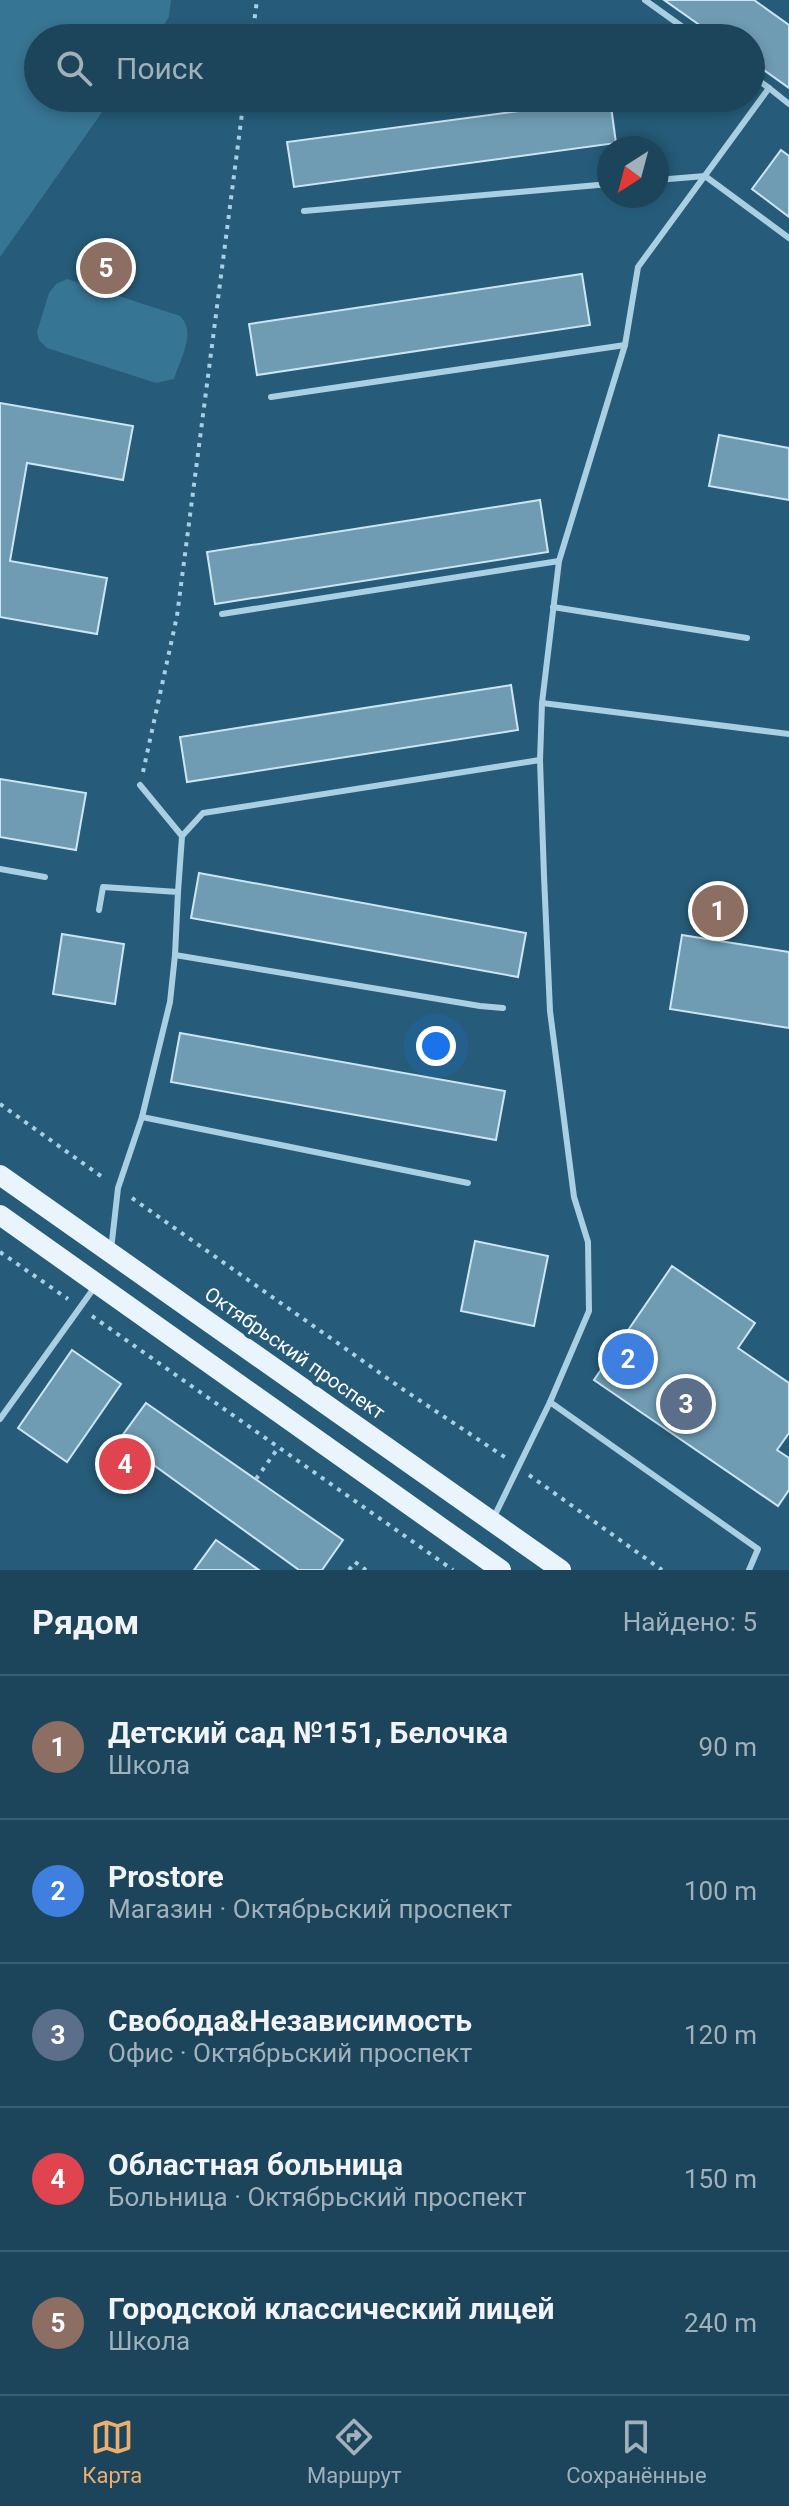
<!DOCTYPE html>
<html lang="ru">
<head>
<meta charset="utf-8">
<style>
	:root { --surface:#1c455b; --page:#254c61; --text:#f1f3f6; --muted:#a0b1bb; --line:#3a5d71; --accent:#ebae6f }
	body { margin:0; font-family:Roboto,sans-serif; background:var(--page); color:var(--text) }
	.compass { position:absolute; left:597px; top:136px; width:72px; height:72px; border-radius:50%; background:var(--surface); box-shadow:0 4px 12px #0003; rotate:216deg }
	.you { position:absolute; left:436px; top:1046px; width:28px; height:28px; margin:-20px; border:6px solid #fff; border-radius:50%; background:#1a73e8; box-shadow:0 0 0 12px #1a73e833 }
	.badge { display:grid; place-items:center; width:52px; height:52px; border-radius:50%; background:var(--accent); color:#fff; font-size:26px; font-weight:700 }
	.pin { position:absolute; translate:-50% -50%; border:4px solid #fff; box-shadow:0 2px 8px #0006 }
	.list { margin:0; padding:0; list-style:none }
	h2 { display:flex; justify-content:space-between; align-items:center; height:104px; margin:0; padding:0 32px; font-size:34px }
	h2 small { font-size:26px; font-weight:400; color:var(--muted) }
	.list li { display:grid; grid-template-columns:52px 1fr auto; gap:24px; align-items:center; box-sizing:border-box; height:144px; padding:0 32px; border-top:2px solid var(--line) }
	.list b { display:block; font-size:30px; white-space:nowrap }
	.list p { margin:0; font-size:26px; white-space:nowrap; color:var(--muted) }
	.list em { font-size:26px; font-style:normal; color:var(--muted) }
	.icon { flex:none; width:44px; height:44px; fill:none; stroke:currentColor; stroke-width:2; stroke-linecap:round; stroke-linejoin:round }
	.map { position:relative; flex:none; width:789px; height:1570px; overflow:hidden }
	.search { position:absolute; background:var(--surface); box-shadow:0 4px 12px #0003; left:24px; right:24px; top:24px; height:88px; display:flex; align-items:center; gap:20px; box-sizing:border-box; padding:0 28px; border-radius:44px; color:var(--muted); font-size:30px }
	.sheet { height:824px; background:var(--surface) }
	nav { display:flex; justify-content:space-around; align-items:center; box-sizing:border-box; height:112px; border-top:2px solid var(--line); background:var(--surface); font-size:22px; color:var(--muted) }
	nav a { display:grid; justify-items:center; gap:4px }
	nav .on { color:var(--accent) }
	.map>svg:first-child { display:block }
</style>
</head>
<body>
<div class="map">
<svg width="789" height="1570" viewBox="0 0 789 1570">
	<rect width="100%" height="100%" fill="#265c79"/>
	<g fill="#377594">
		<path d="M 0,0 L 171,0 L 169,17 L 155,38 L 38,38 L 38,98 L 112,98 L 0,257 Z"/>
		<path d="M 67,279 L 180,316 C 197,333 180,359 174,379 L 156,383 L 47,348 L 39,340 L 37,332 L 49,293 L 56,284 Z"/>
	</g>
	<g fill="#6f9cb3" stroke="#cce5f3" stroke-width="2">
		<path d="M 664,0 L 754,0 L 789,25 L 789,88 L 751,61 L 751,38 L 718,38 Z"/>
		<path d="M 610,99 L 616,143 L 294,187 L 287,142 Z"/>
		<path d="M 781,150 L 789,156 L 789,217 L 752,189 Z"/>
		<path d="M 582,274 L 590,325 L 257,375 L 249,324 Z"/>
		<path d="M 0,403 L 133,426 L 123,480 L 27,463 L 10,561 L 107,578 L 97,634 L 0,617 Z"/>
		<path d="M 719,435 L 789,448 L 789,500 L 709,486 Z"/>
		<path d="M 540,500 L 548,552 L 215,604 L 207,552 Z"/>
		<path d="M 511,685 L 518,730 L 187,782 L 180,737 Z"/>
		<path d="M 0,779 L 86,793 L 76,850 L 0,837 Z"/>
		<path d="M 199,873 L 526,933 L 518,977 L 191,918 Z"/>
		<path d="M 62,934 L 124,944 L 115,1004 L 53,994 Z"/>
		<path d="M 682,935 L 789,952 L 789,1028 L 670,1009 Z"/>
		<path d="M 180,1033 L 505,1091 L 496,1140 L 171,1082 Z"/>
		<path d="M 475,1241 L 548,1256 L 534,1326 L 461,1311 Z"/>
		<path d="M 672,1266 L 755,1323 L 738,1348 L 789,1383 L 789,1433 L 777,1450 L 789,1458 L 789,1490 L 778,1506 L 594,1380 Z"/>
		<path d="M 72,1350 L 121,1384 L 67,1462 L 18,1428 Z"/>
		<path d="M 146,1403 L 343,1540 L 322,1570 L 299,1570 L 119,1440 Z"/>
		<path d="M 216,1540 L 259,1570 L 194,1570 Z"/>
	</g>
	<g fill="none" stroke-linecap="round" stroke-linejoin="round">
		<g stroke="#a9cfe3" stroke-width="4" stroke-dasharray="4 6" stroke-linecap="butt">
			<path d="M 252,38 L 257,0"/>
			<path d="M 143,772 L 177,616 L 244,98"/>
			<path d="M 0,1104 L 105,1179"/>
			<path d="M 132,1198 L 404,1390 L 506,1458"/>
			<path d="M 0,1252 L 68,1299"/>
			<path d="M 92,1316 L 453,1570"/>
			<path d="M 529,1475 L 662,1570"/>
			<path d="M 256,1479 L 278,1448"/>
			<path d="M 349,1570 L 355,1562 L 366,1570"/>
		</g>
		<g stroke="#a9cfe3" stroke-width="6">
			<path d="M 645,0 L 698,38"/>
			<path d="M 751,75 L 769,88"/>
			<path d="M 657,180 L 705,176 L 789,238"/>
			<path d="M 304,211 L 609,184"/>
			<path d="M 271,397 L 625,345"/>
			<path d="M 553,607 L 747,638"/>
			<path d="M 222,614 L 559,561"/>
			<path d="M 542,703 L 789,734"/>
			<path d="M 140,785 L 182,836 L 178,892"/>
			<path d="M 182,836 L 203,813 L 540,760"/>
			<path d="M 0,869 L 45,877"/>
			<path d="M 99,910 L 103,887 L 178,892 L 175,955 L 170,1002 L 142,1117 L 118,1188 L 111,1250"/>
			<path d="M 175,955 L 480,1006 L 503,1008"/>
			<path d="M 142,1117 L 468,1183"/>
			<path d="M 550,1402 L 758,1549 L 749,1570"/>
			<path d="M 0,1419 L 94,1288"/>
			<path d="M 493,1519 L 550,1402 L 589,1311 L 588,1242 L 574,1197 L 550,1011 L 544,876 L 540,760 L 542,703 L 559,561 L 625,345 L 638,267 L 769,88 L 789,104"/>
		</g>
		<g stroke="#e9f4fc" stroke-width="20">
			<path d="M 0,1175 L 561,1570"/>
			<path d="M 0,1215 L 501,1570"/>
		</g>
	</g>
	<g text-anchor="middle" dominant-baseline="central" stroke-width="8" stroke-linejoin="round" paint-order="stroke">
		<g font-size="20" fill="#fff" stroke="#265c79">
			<text transform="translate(295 1353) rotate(35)">Октябрьский проспект</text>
		</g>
	</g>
</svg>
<svg class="compass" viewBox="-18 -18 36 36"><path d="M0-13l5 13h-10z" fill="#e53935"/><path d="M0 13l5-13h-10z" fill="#a0b1bb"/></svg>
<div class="you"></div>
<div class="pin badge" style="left:718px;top:911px;background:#8d6e63">1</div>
<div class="pin badge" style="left:628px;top:1359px;background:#3f7fe0">2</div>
<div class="pin badge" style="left:686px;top:1404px;background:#5c6f8a">3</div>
<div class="pin badge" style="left:125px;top:1464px;background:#e0444e">4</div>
<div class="pin badge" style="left:106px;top:268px;background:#8d6e63">5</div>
<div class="search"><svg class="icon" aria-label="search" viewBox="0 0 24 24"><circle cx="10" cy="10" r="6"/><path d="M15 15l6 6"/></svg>Поиск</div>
</div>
<section class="sheet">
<h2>Рядом<small>Найдено: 5</small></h2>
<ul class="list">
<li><span class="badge" style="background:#8d6e63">1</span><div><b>Детский сад №151, Белочка</b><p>Школа</p></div><em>90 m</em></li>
<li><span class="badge" style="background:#3f7fe0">2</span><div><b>Prostore</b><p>Магазин · Октябрьский проспект</p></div><em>100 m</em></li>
<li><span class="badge" style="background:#5c6f8a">3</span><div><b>Свобода&amp;Независимость</b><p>Офис · Октябрьский проспект</p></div><em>120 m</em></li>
<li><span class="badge" style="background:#e0444e">4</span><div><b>Областная больница</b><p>Больница · Октябрьский проспект</p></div><em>150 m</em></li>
<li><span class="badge" style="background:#8d6e63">5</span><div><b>Городской классический лицей</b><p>Школа</p></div><em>240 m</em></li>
</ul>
</section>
<nav>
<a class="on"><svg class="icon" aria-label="map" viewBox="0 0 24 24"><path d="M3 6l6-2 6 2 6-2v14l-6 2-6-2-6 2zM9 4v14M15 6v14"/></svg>Карта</a>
<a><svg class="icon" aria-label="directions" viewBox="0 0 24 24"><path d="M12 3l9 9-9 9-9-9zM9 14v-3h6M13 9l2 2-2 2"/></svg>Маршрут</a>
<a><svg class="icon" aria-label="saved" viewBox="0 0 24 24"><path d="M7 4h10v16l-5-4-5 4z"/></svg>Сохранённые</a>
</nav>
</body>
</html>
